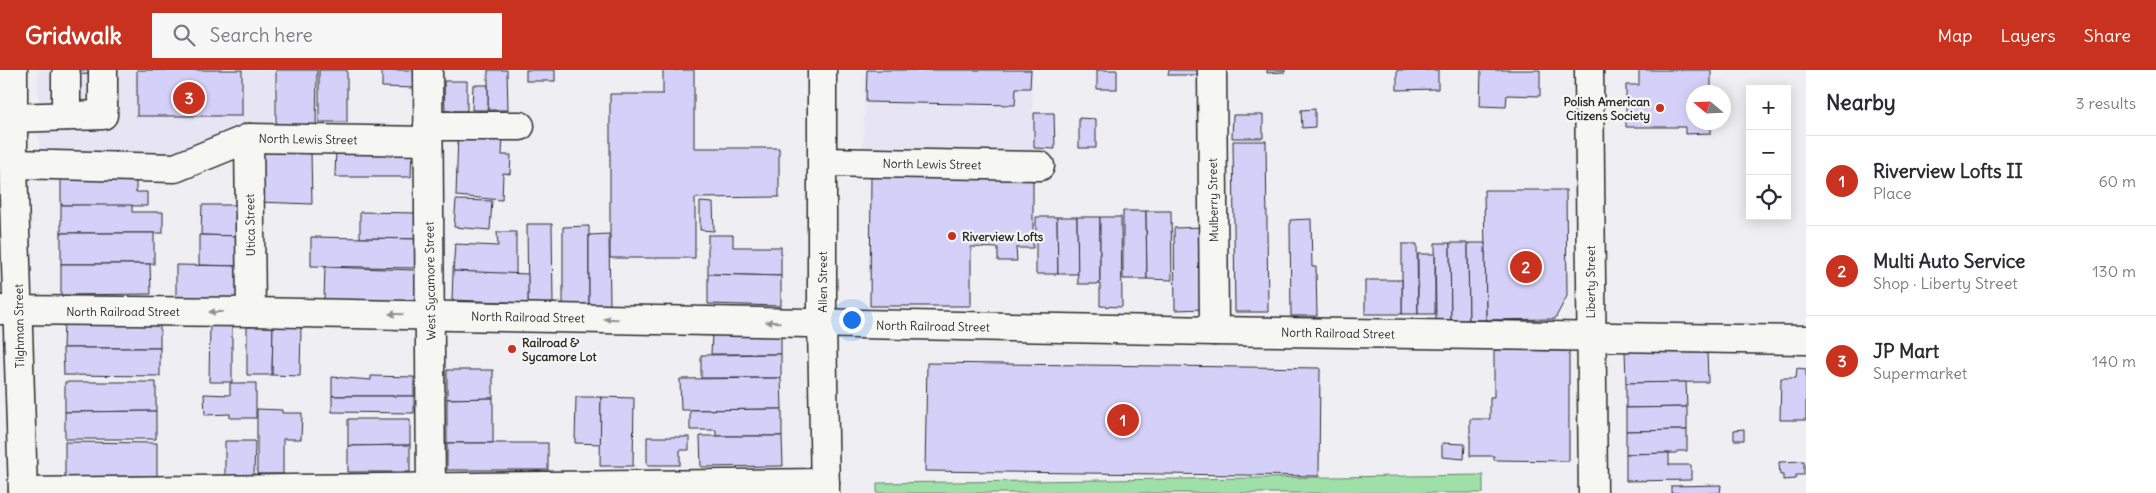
<!DOCTYPE html>
<html lang="en">
<head>
<meta charset="utf-8">
<style>
	:root { --surface:#fff; --page:#f7f7f7; --text:#2b2b33; --muted:#7c7c81; --line:#e1e1e2; --accent:#c8321e }
	body { margin:0; font-family:Delius,sans-serif; background:var(--page); color:var(--text) }
	.controls { position:absolute; right:15px; top:15px; display:grid; overflow:hidden; border-radius:0px; box-shadow:0 2px 12px #0003 }
	.controls button { width:45px; height:45px; display:grid; place-items:center; padding:0; border:0; border-bottom:1px solid var(--line); background:var(--surface); color:var(--text); font:25px sans-serif }
	.compass { position:absolute; left:1686px; top:15px; width:45px; height:45px; border-radius:50%; background:var(--surface); box-shadow:0 2px 12px #0003; rotate:289deg }
	.you { position:absolute; left:851px; top:249px; width:18px; height:18px; margin:-12px; border:4px solid #fff; border-radius:50%; background:#1a73e8; box-shadow:0 0 0 8px #1a73e833 }
	.badge { display:grid; place-items:center; width:32px; height:32px; border-radius:50%; background:var(--accent); color:#fff; font-size:16px; font-weight:700 }
	.pin { position:absolute; translate:-50% -50%; border:2px solid #fff; box-shadow:0 1px 5px #0006 }
	.list { margin:0; padding:0; list-style:none }
	h2 { display:flex; justify-content:space-between; align-items:center; height:65px; margin:0; padding:0 20px; font-size:21px }
	h2 small { font-size:16px; font-weight:400; color:var(--muted) }
	.list li { display:grid; grid-template-columns:32px 1fr auto; gap:15px; align-items:center; box-sizing:border-box; height:90px; padding:0 20px; border-top:1px solid var(--line) }
	.list b { display:block; font-size:19px; white-space:nowrap }
	.list p { margin:0; font-size:16px; white-space:nowrap; color:var(--muted) }
	.list em { font-size:16px; font-style:normal; color:var(--muted) }
	.icon { flex:none; width:28px; height:28px; fill:none; stroke:currentColor; stroke-width:2; stroke-linecap:round; stroke-linejoin:round }
	.map { position:relative; flex:none; width:1806px; height:423px; overflow:hidden }
	header { display:flex; align-items:center; gap:30px; box-sizing:border-box; height:70px; padding:0 25px; background:var(--accent); color:#fff }
	header strong { font-size:24px }
	nav { display:flex; gap:28px; margin-inline-start:auto; font-size:18px }
	.search { width:350px; height:45px; background:var(--page); display:flex; align-items:center; gap:12px; box-sizing:border-box; padding:0 18px; border-radius:0px; color:var(--muted); font-size:19px }
	main { display:flex }
	aside { flex:1; background:var(--surface) }
	.map>svg:first-child { display:block }
</style>
</head>
<body>
<header>
<strong>Gridwalk</strong>
<div class="search"><svg class="icon" aria-label="search" viewBox="0 0 24 24"><circle cx="10" cy="10" r="6"/><path d="M15 15l6 6"/></svg>Search here</div>
<nav><a>Map</a><a>Layers</a><a>Share</a></nav>
</header>
<main>
<div class="map">
<svg width="1806" height="423" viewBox="0 0 1806 423">
	<rect width="100%" height="100%" fill="#efeef3"/>
	<filter id="ink" filterUnits="userSpaceOnUse"><feTurbulence type="fractalNoise" baseFrequency=".02" numOctaves="2"/><feDisplacementMap in="SourceGraphic" scale="10" xChannelSelector="R" yChannelSelector="G"/><feConvolveMatrix kernelMatrix="1 2 1 2 8 2 1 2 1" color-interpolation-filters="sRGB"/></filter>
	<g filter="url(#ink)">
		<g fill="#e7e5f4">
			<path d="M 38,0 L 275,0 L 274,61 L 222,61 L 175,86 L 43,87 L 39,74 Z"/>
			<path d="M 865,0 L 1032,0 L 1033,84 L 863,86 Z"/>
		</g>
		<path fill="#9fdfa8" stroke="#65856a" d="M 1483,405 L 1483,423 L 877,423 L 877,413 Z"/>
		<g fill="#d5d0f8" stroke="#2b2b2b">
			<path d="M 59,0 L 93,0 L 93,4 L 59,5 Z"/>
			<rect x="137" y="0" width="105" height="46"/>
			<path d="M 276,0 L 317,0 L 316,58 L 276,58 Z"/>
			<rect x="319" y="0" width="28" height="52"/>
			<path d="M 382,0 L 415,0 L 415,18 L 382,17 Z"/>
			<path d="M 488,0 L 507,0 L 508,40 L 488,40 Z"/>
			<rect x="526" y="0" width="29" height="11"/>
			<path d="M 663,0 L 694,0 L 694,78 L 779,78 L 779,127 L 695,128 L 695,188 L 610,188 L 610,24 L 663,24 Z"/>
			<path d="M 867,0 L 1031,0 L 1030,18 L 1016,18 L 1015,35 L 866,32 Z"/>
			<rect x="1097" y="0" width="20" height="19"/>
			<path d="M 1169,0 L 1201,0 L 1201,5 L 1168,5 Z"/>
			<path d="M 1267,0 L 1285,0 L 1285,2 L 1267,3 Z"/>
			<path d="M 1397,0 L 1438,0 L 1438,19 L 1397,20 Z"/>
			<path d="M 1481,0 L 1540,0 L 1540,26 L 1507,25 L 1506,37 L 1480,36 Z"/>
			<path d="M 1639,0 L 1711,0 L 1711,22 L 1694,22 L 1694,52 L 1711,52 L 1711,63 L 1685,64 L 1685,57 L 1626,57 L 1626,15 L 1639,15 Z"/>
			<path d="M 444,11 L 467,11 L 467,41 L 445,41 Z"/>
			<path d="M 473,15 L 488,15 L 488,40 L 472,40 Z"/>
			<path d="M 1315,39 L 1315,57 L 1302,58 L 1301,40 Z"/>
			<path d="M 1034,43 L 1054,43 L 1055,79 L 1034,78 Z"/>
			<path d="M 1233,45 L 1263,45 L 1263,68 L 1232,68 Z"/>
			<path d="M 1079,48 L 1096,49 L 1096,78 L 1079,78 Z"/>
			<path d="M 458,64 L 503,65 L 502,85 L 511,85 L 510,104 L 503,103 L 502,130 L 456,126 Z"/>
			<path d="M 1233,71 L 1266,71 L 1268,242 L 1235,242 Z"/>
			<path d="M 336,76 L 412,77 L 411,107 L 335,107 Z"/>
			<path d="M 258,81 L 311,81 L 312,134 L 258,132 Z"/>
			<path d="M 871,105 L 1033,106 L 1033,178 L 1016,178 L 1017,191 L 998,191 L 998,178 L 971,177 L 971,236 L 870,236 Z"/>
			<path d="M 61,107 L 136,108 L 136,122 L 147,122 L 147,136 L 61,135 Z"/>
			<path d="M 1484,120 L 1566,120 L 1567,226 L 1555,249 L 1486,250 Z"/>
			<path d="M 456,130 L 492,131 L 490,160 L 454,157 Z"/>
			<path d="M 700,132 L 713,133 L 714,161 L 700,160 Z"/>
			<path d="M 61,135 L 132,135 L 132,142 L 163,142 L 163,163 L 61,163 Z"/>
			<path d="M 202,135 L 237,135 L 237,166 L 201,165 Z"/>
			<path d="M 1123,141 L 1146,141 L 1147,209 L 1123,209 Z"/>
			<path d="M 1146,141 L 1171,141 L 1172,210 L 1147,209 Z"/>
			<path d="M 360,142 L 417,143 L 417,169 L 360,168 Z"/>
			<path d="M 1036,147 L 1057,147 L 1058,204 L 1036,204 Z"/>
			<path d="M 1057,147 L 1077,147 L 1078,204 L 1058,204 Z"/>
			<path d="M 1077,147 L 1100,147 L 1100,214 L 1078,214 Z"/>
			<path d="M 1100,147 L 1121,147 L 1122,237 L 1100,236 Z"/>
			<path d="M 1311,149 L 1312,197 L 1316,197 L 1317,246 L 1291,246 L 1290,150 Z"/>
			<path d="M 527,154 L 552,154 L 553,234 L 528,233 Z"/>
			<path d="M 589,156 L 589,236 L 563,237 L 563,157 Z"/>
			<path d="M 1205,157 L 1206,239 L 1175,240 L 1174,158 Z"/>
			<path d="M 497,162 L 516,162 L 516,205 L 453,201 L 455,174 L 498,176 Z"/>
			<rect x="61" y="163" width="93" height="31"/>
			<path d="M 609,164 L 610,236 L 589,236 L 589,165 Z"/>
			<path d="M 199,165 L 243,166 L 243,196 L 199,195 Z"/>
			<path d="M 708,165 L 733,165 L 733,177 L 781,177 L 781,206 L 708,204 Z"/>
			<path d="M 311,167 L 417,169 L 416,198 L 311,196 Z"/>
			<path d="M 1435,173 L 1450,173 L 1451,250 L 1436,250 Z"/>
			<path d="M 1450,173 L 1468,173 L 1469,250 L 1451,250 Z"/>
			<path d="M 1468,173 L 1485,173 L 1486,250 L 1469,250 Z"/>
			<path d="M 1402,174 L 1417,174 L 1418,244 L 1402,244 Z"/>
			<rect x="1418" y="184" width="17" height="60"/>
			<path d="M 61,194 L 150,194 L 151,224 L 61,225 Z"/>
			<path d="M 176,195 L 243,196 L 242,230 L 176,229 Z"/>
			<path d="M 325,197 L 415,200 L 416,235 L 324,231 Z"/>
			<path d="M 453,201 L 528,204 L 528,233 L 452,230 Z"/>
			<path d="M 708,204 L 781,206 L 781,236 L 708,234 Z"/>
			<rect x="1365" y="210" width="37" height="34"/>
			<path d="M 64,251 L 160,252 L 160,278 L 63,278 Z"/>
			<path d="M 210,253 L 232,253 L 232,312 L 209,312 Z"/>
			<path d="M 247,255 L 273,255 L 272,305 L 247,305 Z"/>
			<path d="M 273,255 L 301,255 L 300,306 L 272,305 Z"/>
			<path d="M 781,263 L 781,284 L 711,284 L 712,264 Z"/>
			<path d="M 63,278 L 160,278 L 160,306 L 64,305 Z"/>
			<path d="M 1625,279 L 1707,279 L 1708,312 L 1626,313 Z"/>
			<path d="M 1494,280 L 1569,281 L 1569,391 L 1494,390 L 1494,386 L 1470,386 L 1470,349 L 1490,349 L 1490,327 L 1494,327 Z"/>
			<path d="M 781,284 L 781,308 L 701,308 L 701,285 Z"/>
			<path d="M 927,293 L 1320,298 L 1319,406 L 925,401 Z"/>
			<path d="M 1797,298 L 1806,299 L 1806,350 L 1780,350 L 1781,308 L 1796,308 Z"/>
			<path d="M 447,300 L 493,300 L 493,328 L 447,329 Z"/>
			<path d="M 371,306 L 414,307 L 414,326 L 332,326 L 332,307 L 371,310 Z"/>
			<path d="M 781,308 L 782,339 L 681,340 L 680,309 Z"/>
			<path d="M 65,312 L 156,312 L 156,341 L 65,342 Z"/>
			<path d="M 1686,312 L 1687,337 L 1626,338 L 1626,313 Z"/>
			<path d="M 230,313 L 256,313 L 256,348 L 230,348 L 230,344 L 205,345 L 204,324 L 230,325 Z"/>
			<path d="M 332,326 L 414,326 L 414,343 L 332,342 Z"/>
			<path d="M 576,327 L 601,327 L 601,374 L 575,373 Z"/>
			<path d="M 601,327 L 634,328 L 633,396 L 600,396 Z"/>
			<path d="M 493,328 L 493,373 L 447,373 L 447,329 Z"/>
			<path d="M 1687,337 L 1687,360 L 1626,361 L 1626,338 Z"/>
			<path d="M 257,339 L 282,340 L 282,343 L 302,343 L 301,369 L 283,369 L 283,404 L 257,404 Z"/>
			<path d="M 782,339 L 782,366 L 716,366 L 716,360 L 690,360 L 690,340 Z"/>
			<path d="M 156,341 L 156,369 L 65,369 L 65,342 Z"/>
			<path d="M 348,349 L 410,349 L 410,375 L 348,376 Z"/>
			<path d="M 1744,359 L 1744,370 L 1734,370 L 1734,360 Z"/>
			<path d="M 1687,360 L 1687,381 L 1677,381 L 1676,383 L 1626,384 L 1626,361 Z"/>
			<path d="M 700,366 L 782,366 L 783,396 L 701,397 Z"/>
			<path d="M 647,367 L 689,367 L 689,380 L 680,380 L 680,395 L 647,395 Z"/>
			<path d="M 225,371 L 255,371 L 254,405 L 225,405 Z"/>
			<path d="M 65,372 L 157,373 L 157,406 L 65,407 Z"/>
			<rect x="447" y="373" width="101" height="27"/>
			<path d="M 1442,373 L 1465,374 L 1464,389 L 1442,387 Z"/>
			<path d="M 410,375 L 410,402 L 348,402 L 348,376 Z"/>
			<path d="M 1669,383 L 1669,395 L 1691,395 L 1691,410 L 1626,411 L 1626,384 Z"/>
			<path d="M 1804,391 L 1804,405 L 1796,405 L 1796,409 L 1783,410 L 1783,405 L 1780,405 L 1779,392 Z"/>
			<path d="M 1721,415 L 1720,423 L 1671,423 L 1671,416 Z"/>
		</g>
		<g fill="none" stroke-linecap="round" stroke-linejoin="round">
			<g stroke="#2b2b2b" stroke-width="31">
				<g id="minor">
					<path d="M 428,0 L 431,423"/>
					<path d="M 822,0 L 822,253 L 825,423"/>
					<path d="M 1212,0 L 1214,261"/>
					<path d="M 1589,0 L 1593,423"/>
					<path d="M 66,46 L 66,5"/>
					<path d="M 13,48 L 103,45 L 103,0"/>
					<path d="M 428,56 L 520,56"/>
					<path d="M 249,68 L 251,242"/>
					<path d="M 823,92 L 1040,96"/>
					<path d="M 13,94 L 175,98 L 249,68 L 428,71"/>
					<path d="M 0,240 L 251,242 L 1214,261 L 1806,270"/>
					<path d="M 23,422 L 825,413"/>
				</g>
			</g>
			<g stroke="#2b2b2b" stroke-width="31">
				<path id="major" d="M 13,0 L 13,94 L 23,423"/>
			</g>
			<use href="#minor" stroke="#f6f6f2" stroke-width="28"/>
			<use href="#major" stroke="#f6f6f2" stroke-width="28"/>
		</g>
		<defs><path id="oneway-solid" d="M-6-.8H1V-3.2L6.5 0L1 3.2V.8H-6Z" transform="scale(1.25)"/></defs>
		<g fill="#90908e">
			<use href="#oneway-solid" transform="translate(216 242) rotate(-180)"/>
			<use href="#oneway-solid" transform="translate(396 244) rotate(-179)"/>
			<use href="#oneway-solid" transform="translate(611 249) rotate(-179)"/>
			<use href="#oneway-solid" transform="translate(773 252) rotate(-179)"/>
		</g>
	</g>
	<g fill="#c8321e" stroke="#f6f6f2" stroke-width="2">
		<circle cx="1660" cy="38" r="5"/>
		<circle cx="952" cy="166" r="5"/>
		<circle cx="512" cy="279" r="5"/>
	</g>
	<g text-anchor="middle" dominant-baseline="central" stroke-width="4.5" stroke-linejoin="round" paint-order="stroke">
		<g font-size="12" font-weight="bold" fill="#2b2b2b" stroke="#f6f6f2" text-anchor="start">
			<text x="1650" y="31" text-anchor="end">Polish American<tspan x="1650" dy="14">Citizens Society</tspan></text>
			<text x="962" y="166">Riverview Lofts</text>
			<text x="522" y="272">Railroad &amp;<tspan x="522" dy="14">Sycamore Lot</tspan></text>
		</g>
		<g font-size="12" fill="#2b2b2b" stroke="#f6f6f2">
			<text transform="translate(308 69) rotate(1)">North Lewis Street</text>
			<text transform="translate(932 94) rotate(1)">North Lewis Street</text>
			<text transform="translate(1213 130) rotate(-91)">Mulberry Street</text>
			<text transform="translate(250 155) rotate(-91)">Utica Street</text>
			<text transform="translate(430 211) rotate(-91)">West Sycamore Street</text>
			<text transform="translate(822 212) rotate(-90)">Allen Street</text>
			<text transform="translate(1590 212) rotate(-90)">Liberty Street</text>
			<text x="123" y="241">North Railroad Street</text>
			<text transform="translate(528 247) rotate(1)">North Railroad Street</text>
			<text transform="translate(19 256) rotate(-91)">Tilghman Street</text>
			<text transform="translate(933 256) rotate(1)">North Railroad Street</text>
			<text transform="translate(1338 263) rotate(1)">North Railroad Street</text>
		</g>
	</g>
</svg>
<div class="controls">
<button>+</button>
<button>−</button>
<button><svg class="icon" aria-label="locate" viewBox="0 0 24 24"><circle cx="12" cy="12" r="6"/><path d="M12 2v4M12 18v4M2 12h4M18 12h4"/></svg></button>
</div>
<svg class="compass" viewBox="-18 -18 36 36"><path d="M0-13l5 13h-10z" fill="#e53935"/><path d="M0 13l5-13h-10z" fill="#7c7c81"/></svg>
<div class="you"></div>
<div class="pin badge" style="left:1123px;top:350px">1</div>
<div class="pin badge" style="left:1526px;top:197px">2</div>
<div class="pin badge" style="left:189px;top:28px">3</div>
</div>
<aside>
<h2>Nearby<small>3 results</small></h2>
<ul class="list">
<li><span class="badge">1</span><div><b>Riverview Lofts II</b><p>Place</p></div><em>60 m</em></li>
<li><span class="badge">2</span><div><b>Multi Auto Service</b><p>Shop · Liberty Street</p></div><em>130 m</em></li>
<li><span class="badge">3</span><div><b>JP Mart</b><p>Supermarket</p></div><em>140 m</em></li>
</ul>
</aside>
</main>
</body>
</html>
